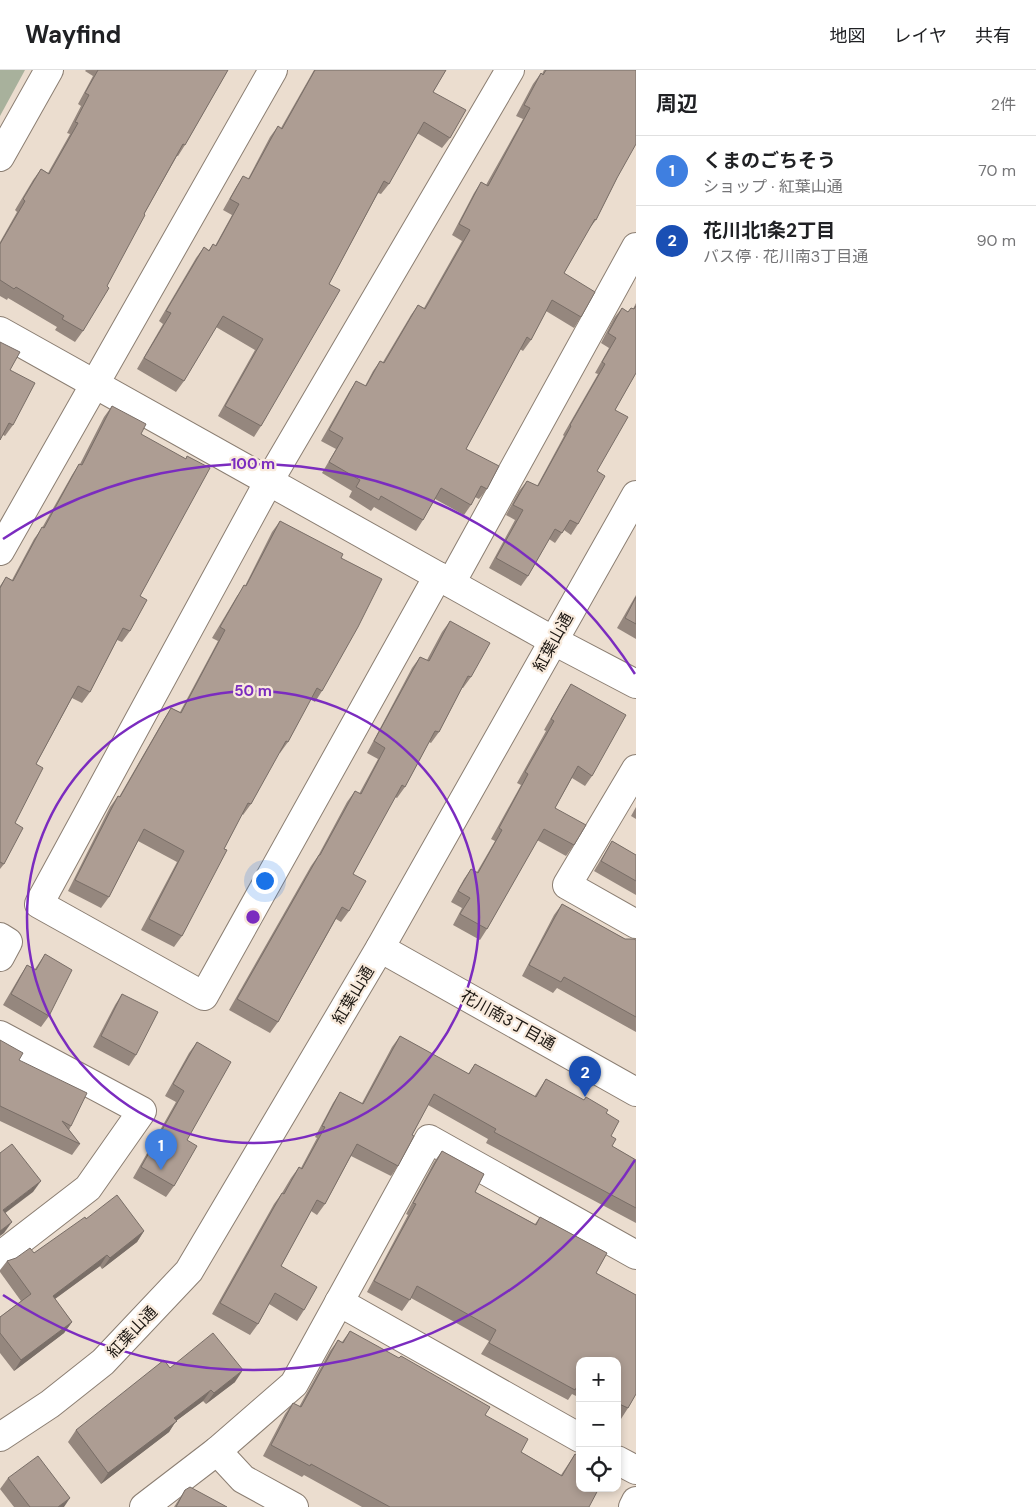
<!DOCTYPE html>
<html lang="ja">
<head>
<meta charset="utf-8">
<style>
	:root { --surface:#fff; --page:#f6f6f6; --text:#202124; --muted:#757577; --line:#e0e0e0; --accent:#19835f }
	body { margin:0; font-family:"DM Sans","Noto Sans JP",sans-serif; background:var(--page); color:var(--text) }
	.controls { position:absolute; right:15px; bottom:15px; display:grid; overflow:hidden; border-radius:10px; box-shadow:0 2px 8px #0003 }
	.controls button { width:45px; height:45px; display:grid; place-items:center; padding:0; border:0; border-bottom:1px solid var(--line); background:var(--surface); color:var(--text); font:25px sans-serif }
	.you { position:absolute; left:264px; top:810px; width:18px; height:18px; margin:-12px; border:4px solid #fff; border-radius:50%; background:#1a73e8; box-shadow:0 0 0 8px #1a73e833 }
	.badge { display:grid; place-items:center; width:32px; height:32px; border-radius:50%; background:var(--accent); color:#fff; font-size:16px; font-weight:700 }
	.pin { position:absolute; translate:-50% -41px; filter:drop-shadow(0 1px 2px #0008) }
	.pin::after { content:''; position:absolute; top:26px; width:18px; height:15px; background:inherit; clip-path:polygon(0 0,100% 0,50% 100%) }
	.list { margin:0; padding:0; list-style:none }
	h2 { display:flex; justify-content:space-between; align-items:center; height:65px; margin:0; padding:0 20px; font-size:21px }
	h2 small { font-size:16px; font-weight:400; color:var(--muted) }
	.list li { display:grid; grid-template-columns:32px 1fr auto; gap:15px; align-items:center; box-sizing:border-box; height:70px; padding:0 20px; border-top:1px solid var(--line) }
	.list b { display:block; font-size:19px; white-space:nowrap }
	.list p { margin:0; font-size:16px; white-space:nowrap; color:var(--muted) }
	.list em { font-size:16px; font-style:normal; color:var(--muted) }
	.icon { flex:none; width:28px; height:28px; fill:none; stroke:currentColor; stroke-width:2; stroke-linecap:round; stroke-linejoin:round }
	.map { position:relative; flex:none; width:636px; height:1437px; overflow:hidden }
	header { display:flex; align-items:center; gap:30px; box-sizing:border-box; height:70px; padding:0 25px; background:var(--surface); border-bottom:1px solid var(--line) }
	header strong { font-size:24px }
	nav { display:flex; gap:28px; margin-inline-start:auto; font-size:18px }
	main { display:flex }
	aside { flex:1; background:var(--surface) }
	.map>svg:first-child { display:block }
</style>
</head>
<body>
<header>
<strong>Wayfind</strong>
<nav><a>地図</a><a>レイヤ</a><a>共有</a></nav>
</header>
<main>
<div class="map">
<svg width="636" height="1437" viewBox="0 0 636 1437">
	<rect width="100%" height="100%" fill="#ebddcf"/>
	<path fill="#a8b19c" d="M 0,0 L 25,0 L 0,46 Z"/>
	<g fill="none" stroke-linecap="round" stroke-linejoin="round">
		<g stroke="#8b7e72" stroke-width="30">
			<g id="minor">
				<path d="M 0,87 L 49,0"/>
				<path d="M 0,261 L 554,571 L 636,614"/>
				<path d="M 0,481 L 273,0"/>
				<path d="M 438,506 L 204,926 L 39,834 L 269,411 L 510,0"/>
				<path d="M 451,513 L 636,177"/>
				<path d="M 636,699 L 567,815 L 636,854"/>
				<path d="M 0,867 L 8,872 L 0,887"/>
				<path d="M 0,965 L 142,1041 L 88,1118 L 0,1186"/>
				<path d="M 339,1232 L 580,1368"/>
				<path d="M 217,1381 L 243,1409 L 294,1437"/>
				<path d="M 617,1390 L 636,1400"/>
				<path d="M 144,1437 L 217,1381 L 294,1314 L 429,1069 L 636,1185"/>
				<path d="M 633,1437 L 636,1431"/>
			</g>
		</g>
		<g stroke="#8b7e72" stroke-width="30">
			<g id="tertiary">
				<path d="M 380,878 L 636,1022"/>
				<path d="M 0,1367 L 50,1334 L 103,1292 L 189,1201 L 380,878 L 636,425"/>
			</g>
		</g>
		<use href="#minor" stroke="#fff" stroke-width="28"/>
		<use href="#tertiary" stroke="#fff" stroke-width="28"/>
	</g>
	<g fill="#95877e">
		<path d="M 86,0 L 228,0 L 185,75 L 178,86 L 177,86 L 144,144 L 83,261 L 75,272 L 55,260 L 57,257 L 8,228 L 7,230 L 0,226 L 0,172 L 17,142 L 15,140 L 33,110 L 41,99 L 48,103 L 70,64 L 67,63 L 81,36 L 78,34 L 93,6 L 85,1 Z"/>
		<path d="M 314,0 L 446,0 L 433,22 L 450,68 L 442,78 L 417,63 L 389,114 L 381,124 L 378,123 L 329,214 L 261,356 L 254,367 L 218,346 L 255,280 L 216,257 L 184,311 L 176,322 L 137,299 L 163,254 L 159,251 L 196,188 L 204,177 L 209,180 L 213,174 L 215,176 L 232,145 L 223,140 L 236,117 L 243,106 L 248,109 L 270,67 L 278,56 L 281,58 Z"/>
		<path d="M 544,0 L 636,0 L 617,108 L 596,150 L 588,160 L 564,203 L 581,247 L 574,258 L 546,241 L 531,270 L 523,281 L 520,279 L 466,379 L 487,419 L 479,429 L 475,427 L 471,435 L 464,445 L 435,429 L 423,450 L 416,461 L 374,437 L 371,441 L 349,427 L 352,421 L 322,403 L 336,379 L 321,371 L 349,322 L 356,311 L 365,316 L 373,301 L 380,291 L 383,292 L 411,245 L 418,235 L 424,238 L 462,171 L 452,165 L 474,123 L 481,112 L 486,115 L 523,49 L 516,46 L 533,14 L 541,3 L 542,4 Z"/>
		<path d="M 636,233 L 636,303 L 615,340 L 597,401 L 578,454 L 571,465 L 564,460 L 555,473 L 549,469 L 528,506 L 521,516 L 489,498 L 515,450 L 506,445 L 519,421 L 527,411 L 537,416 L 564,366 L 563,365 L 598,304 L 595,303 L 609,278 L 601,273 L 614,248 L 622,238 L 628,242 L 631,238 L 633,239 Z"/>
		<path d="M 10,300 L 13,355 L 5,366 L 3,365 Z"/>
		<path d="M 112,336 L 141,364 L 140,526 L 130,561 L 122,572 L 117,570 L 90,622 L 82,633 L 72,628 L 36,694 L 15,753 L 4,794 L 0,799 L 0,516 L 6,507 L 12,510 L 34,469 L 42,458 L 72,405 L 79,394 L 80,394 L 104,347 Z"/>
		<path d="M 280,451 L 341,488 L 322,621 L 315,632 L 310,629 L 288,672 L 280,683 L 279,682 L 251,734 L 243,745 L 242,744 L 224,779 L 182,866 L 174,877 L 141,860 L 177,792 L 138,771 L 109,827 L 101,838 L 68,821 L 110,737 L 118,726 L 119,727 L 164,649 L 171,638 L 180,642 L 218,571 L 212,568 L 237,526 L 245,516 L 272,462 Z"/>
		<path d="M 636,525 L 636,569 L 617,558 Z"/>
		<path d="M 450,551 L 471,607 L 463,618 L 462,618 L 439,662 L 431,673 L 429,672 L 405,717 L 397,728 L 395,727 L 353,804 L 349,841 L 341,852 L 336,849 L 278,952 L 270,963 L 229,940 L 311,796 L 318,786 L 347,732 L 355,721 L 359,724 L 378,689 L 367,683 L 412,598 L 420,587 L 427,590 L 442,562 Z"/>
		<path d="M 571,614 L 592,706 L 585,716 L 572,708 L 555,738 L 574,775 L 566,786 L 537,770 L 487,859 L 480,870 L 453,855 L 462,838 L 451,832 L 464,809 L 471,799 L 477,802 L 495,771 L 491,769 L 521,715 L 517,713 L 546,661 L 544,660 L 564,625 Z"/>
		<path d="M 636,737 L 636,749 L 631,746 Z"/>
		<path d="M 612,771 L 636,785 L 636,825 L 594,801 Z"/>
		<path d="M 562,834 L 625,869 L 636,870 L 636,962 L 557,918 L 553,923 L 522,906 L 554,845 Z"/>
		<path d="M 45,884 L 49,946 L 41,957 L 3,935 L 20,906 L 27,895 L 35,899 Z"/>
		<path d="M 122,924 L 136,985 L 129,996 L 93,977 L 115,935 Z"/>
		<path d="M 400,966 L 468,1004 L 475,994 L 534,1027 L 546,1009 L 606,1043 L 611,1066 L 612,1076 L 636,1090 L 636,1153 L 486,1073 L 488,1069 L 428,1035 L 412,1065 L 398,1096 L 391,1106 L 351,1086 L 325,1134 L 317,1145 L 311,1141 L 281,1196 L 304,1240 L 297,1251 L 269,1234 L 258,1254 L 250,1265 L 212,1244 L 274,1134 L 282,1123 L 291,1108 L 299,1097 L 301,1098 L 317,1068 L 315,1067 L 333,1033 L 340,1022 L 362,1033 L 392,977 Z"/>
		<path d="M 0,970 L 19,990 L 71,1056 L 69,1060 L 80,1074 L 72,1085 L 0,1051 Z"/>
		<path d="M 197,972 L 187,1070 L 174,1116 L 166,1127 L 133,1108 L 176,1032 L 165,1026 L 189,983 Z"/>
		<path d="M 442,1081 L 484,1104 L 475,1122 L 535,1154 L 540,1147 L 607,1183 L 596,1203 L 636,1225 L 636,1324 L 628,1338 L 621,1349 L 617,1347 L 617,1291 L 580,1291 L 580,1328 L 572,1324 L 568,1330 L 481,1284 L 489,1271 L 411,1228 L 402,1241 L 367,1222 L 408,1145 L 406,1144 L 434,1092 Z"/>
		<path d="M 86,1149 L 144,1161 L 137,1172 L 102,1199 L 100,1196 L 55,1229 L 72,1252 L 64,1263 L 14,1301 L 0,1283 L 0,1247 L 21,1231 L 0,1202 L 0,1200 L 7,1191 L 34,1183 Z"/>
		<path d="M 350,1261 L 485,1345 L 521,1382 L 561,1405 L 575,1384 L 589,1437 L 362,1437 L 304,1405 L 302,1407 L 263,1386 L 285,1344 L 293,1333 L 299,1337 L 330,1281 L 338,1270 L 342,1272 Z"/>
		<path d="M 170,1298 L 235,1312 L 206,1334 L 203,1331 L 176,1351 L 169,1362 L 101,1414 L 68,1372 L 76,1360 Z"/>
		<path d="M 8,1408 L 64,1437 L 14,1437 L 0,1419 Z"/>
		<path d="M 185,1420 L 227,1437 L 174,1437 Z"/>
	</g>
	<g fill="#796e67">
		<path d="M 41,1111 L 33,1122 L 0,1147 L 3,1140 Z"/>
		<path d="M 12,1152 L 4,1163 L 0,1166 L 0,1161 Z"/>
		<path d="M 144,1161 L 137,1172 L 102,1199 L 110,1188 Z"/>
		<path d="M 107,1185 L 100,1196 L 45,1236 L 53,1226 Z"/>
		<path d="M 72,1252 L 64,1263 L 14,1301 L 21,1290 Z"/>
		<path d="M 243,1300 L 235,1312 L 206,1334 L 214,1323 Z"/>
		<path d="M 211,1320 L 203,1331 L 176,1351 L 169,1362 L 101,1414 L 108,1403 L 174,1348 Z"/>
		<path d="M 70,1428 L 64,1437 L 58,1437 Z"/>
	</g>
	<g fill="#ad9d93" stroke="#796e67">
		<path d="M 98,0 L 228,0 L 185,75 L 183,74 L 144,144 L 145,145 L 107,216 L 109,218 L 83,261 L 62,249 L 64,246 L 16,217 L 14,219 L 0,210 L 0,174 L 25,131 L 23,129 L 41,99 L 49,104 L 78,53 L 75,52 L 89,25 L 85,23 Z"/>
		<path d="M 315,0 L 446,0 L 433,22 L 466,40 L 450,68 L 424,52 L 389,114 L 384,111 L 329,214 L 340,220 L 261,356 L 225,336 L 263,269 L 223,246 L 184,311 L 144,288 L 171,243 L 166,241 L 204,177 L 209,181 L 213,174 L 216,176 L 239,134 L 230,129 L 243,106 L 249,109 L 278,56 L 282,59 Z"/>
		<path d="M 546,0 L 636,0 L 636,74 L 617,108 L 596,150 L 595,149 L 564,203 L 595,222 L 581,247 L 552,230 L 531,270 L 527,267 L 466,379 L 499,396 L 487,419 L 481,416 L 471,435 L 441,418 L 423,450 L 381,426 L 379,430 L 356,417 L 360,410 L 329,392 L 343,368 L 329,360 L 356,311 L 366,316 L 380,291 L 384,293 L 418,235 L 425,239 L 470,160 L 459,154 L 481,112 L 488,116 L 530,38 L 524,35 L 541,3 L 543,5 Z"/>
		<path d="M 636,236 L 636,303 L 615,340 L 628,347 L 597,401 L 605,406 L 578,454 L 570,450 L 562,463 L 555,459 L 528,506 L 496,488 L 523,440 L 513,435 L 527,411 L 538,416 L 571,356 L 570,355 L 605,294 L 602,292 L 616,268 L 608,263 L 622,238 L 628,242 L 631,238 L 634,239 Z"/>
		<path d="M 0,272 L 20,282 L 10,300 L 35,313 L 13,355 L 9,353 L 0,370 Z"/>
		<path d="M 112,336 L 146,354 L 141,364 L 186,389 L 187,386 L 210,398 L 140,526 L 147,530 L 130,561 L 123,558 L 90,622 L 78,616 L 36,694 L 43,698 L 15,753 L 23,758 L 4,794 L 0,792 L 0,518 L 6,507 L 13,511 L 42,457 L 44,458 L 79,394 L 82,395 Z"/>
		<path d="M 280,451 L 343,484 L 341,488 L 382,509 L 358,557 L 322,621 L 317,618 L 288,672 L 286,671 L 251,734 L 248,733 L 224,779 L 227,780 L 182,866 L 149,849 L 184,781 L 144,759 L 109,827 L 75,810 L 118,726 L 120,727 L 171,638 L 181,643 L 225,560 L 220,557 L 244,515 L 246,516 Z"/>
		<path d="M 636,527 L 636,554 L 625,548 Z"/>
		<path d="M 450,551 L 490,573 L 471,607 L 468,606 L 439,662 L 435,661 L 405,717 L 402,715 L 353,804 L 366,811 L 349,841 L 342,837 L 278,952 L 237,929 L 319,785 L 320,785 L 355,721 L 361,724 L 385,678 L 374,671 L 420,587 L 429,591 Z"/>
		<path d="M 571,614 L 626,645 L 592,706 L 578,696 L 555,738 L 586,755 L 574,775 L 544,759 L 487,859 L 460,844 L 470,828 L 458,821 L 471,799 L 478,803 L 502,760 L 499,758 L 528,704 L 525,702 L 554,651 L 551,649 Z"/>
		<path d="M 612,771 L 636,785 L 636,811 L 601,791 Z"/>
		<path d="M 562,834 L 625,869 L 634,869 L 636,870 L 636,947 L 564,907 L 561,912 L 529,895 Z"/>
		<path d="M 45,884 L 72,900 L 49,946 L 11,924 L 27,895 L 36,900 Z"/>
		<path d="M 122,924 L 158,942 L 136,985 L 101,966 Z"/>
		<path d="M 400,966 L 469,1004 L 475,994 L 536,1027 L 546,1009 L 584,1030 L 586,1027 L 608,1040 L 606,1043 L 619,1051 L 611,1066 L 616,1069 L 612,1076 L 636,1090 L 636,1138 L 494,1062 L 496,1059 L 434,1024 L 412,1065 L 414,1066 L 398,1096 L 357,1074 L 325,1134 L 317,1130 L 281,1196 L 317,1217 L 304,1240 L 275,1223 L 258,1254 L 220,1233 L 282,1123 L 284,1124 L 299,1097 L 302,1099 L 325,1057 L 322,1056 L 340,1022 L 363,1034 Z"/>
		<path d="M 0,970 L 23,983 L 19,990 L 87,1023 L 71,1056 L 62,1051 L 80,1074 L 0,1036 Z"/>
		<path d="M 197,972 L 231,992 L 187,1070 L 197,1076 L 174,1116 L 141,1097 L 184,1021 L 173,1014 Z"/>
		<path d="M 12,1074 L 41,1111 L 3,1140 L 12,1152 L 0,1161 L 0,1083 Z"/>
		<path d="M 442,1081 L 484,1104 L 475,1122 L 536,1155 L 540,1147 L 607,1183 L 596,1203 L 636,1225 L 636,1324 L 628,1338 L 617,1333 L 617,1291 L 580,1291 L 580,1313 L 579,1313 L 575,1320 L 489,1273 L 496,1260 L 417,1216 L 410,1230 L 374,1211 L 416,1134 L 413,1133 Z"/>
		<path d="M 117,1125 L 144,1161 L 110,1188 L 107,1185 L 53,1226 L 72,1252 L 21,1290 L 0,1263 L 0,1247 L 31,1224 L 7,1191 L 16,1188 L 30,1178 L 34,1183 L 85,1147 L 86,1149 Z"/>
		<path d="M 350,1261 L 399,1288 L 401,1286 L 490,1337 L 485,1345 L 528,1369 L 521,1382 L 562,1406 L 575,1384 L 580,1387 L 580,1418 L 599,1418 L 589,1437 L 390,1437 L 311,1394 L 310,1396 L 271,1375 L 293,1333 L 301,1337 L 338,1270 L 343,1273 Z"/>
		<path d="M 213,1263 L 243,1300 L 214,1323 L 211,1320 L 174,1348 L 177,1351 L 108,1403 L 76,1360 L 164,1290 L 170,1298 Z"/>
		<path d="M 38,1386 L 70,1428 L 58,1437 L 30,1437 L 8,1408 Z"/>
		<path d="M 190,1417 L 227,1437 L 176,1437 L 185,1420 Z"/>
	</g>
	<g fill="none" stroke="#7b2cbf" stroke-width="2.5">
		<circle cx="253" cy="847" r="226"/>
		<path d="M635 1090A453 453 0 0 1 3 1225M3 469A453 453 0 0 1 635 604"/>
	</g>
	<g text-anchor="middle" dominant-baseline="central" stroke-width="4.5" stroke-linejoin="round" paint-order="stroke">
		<g font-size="16" fill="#1b1611" stroke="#f8eadc">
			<text transform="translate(553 572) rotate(-61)">紅葉山通</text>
			<text transform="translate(353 925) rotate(-59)">紅葉山通</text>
			<text transform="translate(508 950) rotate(29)">花川南3丁目通</text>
			<text transform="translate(132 1262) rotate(-46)">紅葉山通</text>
		</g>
	</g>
	<circle cx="253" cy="847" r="8" fill="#7b2cbf" stroke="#f8eadc" stroke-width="2.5"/>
	<g font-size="15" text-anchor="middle" font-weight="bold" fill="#7b2cbf" stroke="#f8eadc" stroke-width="4.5" stroke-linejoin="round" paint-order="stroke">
		<text x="253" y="399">100 m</text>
		<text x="253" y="626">50 m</text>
	</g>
</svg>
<div class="controls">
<button>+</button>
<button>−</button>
<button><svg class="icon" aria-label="locate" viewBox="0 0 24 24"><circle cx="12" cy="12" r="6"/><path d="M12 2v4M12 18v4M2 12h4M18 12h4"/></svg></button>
</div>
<div class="you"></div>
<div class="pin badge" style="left:161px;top:1100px;background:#3f7fe0">1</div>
<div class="pin badge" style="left:585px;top:1027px;background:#1a4fb4">2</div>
</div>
<aside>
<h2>周辺<small>2件</small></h2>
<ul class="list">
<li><span class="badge" style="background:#3f7fe0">1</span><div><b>くまのごちそう</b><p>ショップ · 紅葉山通</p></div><em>70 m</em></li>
<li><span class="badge" style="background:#1a4fb4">2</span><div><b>花川北1条2丁目</b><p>バス停 · 花川南3丁目通</p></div><em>90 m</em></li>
</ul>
</aside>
</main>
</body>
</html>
